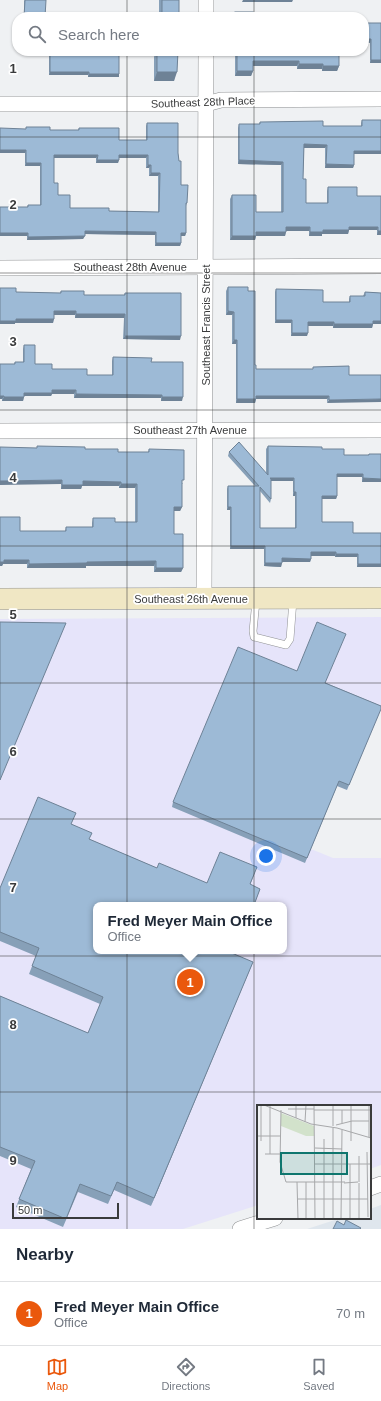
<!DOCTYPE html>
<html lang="en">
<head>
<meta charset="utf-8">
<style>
	:root { --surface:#fff; --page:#f2f2f3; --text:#1f2937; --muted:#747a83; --line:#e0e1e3; --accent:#ea580c }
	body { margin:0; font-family:Helvetica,sans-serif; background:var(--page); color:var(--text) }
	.scale { position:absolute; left:12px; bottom:10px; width:107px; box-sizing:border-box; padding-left:4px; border:2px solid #3a3b3c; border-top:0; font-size:11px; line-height:14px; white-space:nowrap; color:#3a3b3c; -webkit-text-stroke:3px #fff; paint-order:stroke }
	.you { position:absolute; left:266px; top:856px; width:14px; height:14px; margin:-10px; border:3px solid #fff; border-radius:50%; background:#1a73e8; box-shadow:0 0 0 6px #1a73e833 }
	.badge { display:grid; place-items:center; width:26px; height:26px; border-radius:50%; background:var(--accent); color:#fff; font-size:13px; font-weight:700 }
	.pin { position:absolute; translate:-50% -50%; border:2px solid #fff; box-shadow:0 1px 4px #0006 }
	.popup { position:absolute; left:93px; top:902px; width:194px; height:52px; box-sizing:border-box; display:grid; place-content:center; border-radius:8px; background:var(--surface); filter:drop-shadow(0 1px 3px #0005); font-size:13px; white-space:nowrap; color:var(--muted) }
	.popup b { font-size:15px; color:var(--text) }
	.popup::after { content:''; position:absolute; left:50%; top:100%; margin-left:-8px; border:8px solid transparent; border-top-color:var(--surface) }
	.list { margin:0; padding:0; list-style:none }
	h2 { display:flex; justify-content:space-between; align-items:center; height:52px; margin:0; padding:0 16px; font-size:17px }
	h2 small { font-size:13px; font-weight:400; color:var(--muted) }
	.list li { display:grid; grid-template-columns:26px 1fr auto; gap:12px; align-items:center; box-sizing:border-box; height:64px; padding:0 16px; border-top:1px solid var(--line) }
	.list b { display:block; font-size:15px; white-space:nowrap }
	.list p { margin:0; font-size:13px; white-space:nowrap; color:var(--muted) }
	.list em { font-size:13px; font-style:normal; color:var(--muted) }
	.icon { flex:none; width:22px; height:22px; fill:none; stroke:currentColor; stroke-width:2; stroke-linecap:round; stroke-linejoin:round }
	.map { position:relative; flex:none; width:381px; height:1229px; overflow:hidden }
	.search { position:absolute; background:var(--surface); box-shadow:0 1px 3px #0004; left:12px; right:12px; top:12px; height:44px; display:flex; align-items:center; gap:10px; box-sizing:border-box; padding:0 14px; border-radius:16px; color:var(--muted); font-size:15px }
	.sheet { height:116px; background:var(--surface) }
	nav { display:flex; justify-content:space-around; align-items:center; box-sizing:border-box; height:56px; border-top:1px solid var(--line); background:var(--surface); font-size:11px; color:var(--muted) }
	nav a { display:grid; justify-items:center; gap:2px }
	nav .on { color:var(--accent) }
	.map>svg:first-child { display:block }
</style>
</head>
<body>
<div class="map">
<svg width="381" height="1229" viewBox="0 0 381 1229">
	<rect width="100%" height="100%" fill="#eff1f3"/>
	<path fill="#e6e4fa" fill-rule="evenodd" d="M 381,617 L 381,710 L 347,790 L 337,786 L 311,849 L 333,858 L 381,858 L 381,1165 L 370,1169 L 370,1106 L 258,1106 L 258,1205 L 183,1229 L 0,1229 L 0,619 ZM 96,905 L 284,905 L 284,951 L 96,951 Z"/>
	<path fill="#dfe6ed" d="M 381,1205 L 381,1229 L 307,1229 L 341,1218 L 370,1218 L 370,1209 Z"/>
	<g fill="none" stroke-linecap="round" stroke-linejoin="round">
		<g stroke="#8f9193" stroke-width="8">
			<path id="lane" d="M 256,601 L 253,631 L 254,637 L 286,645 L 290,639 L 293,600"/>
		</g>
		<g stroke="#8f9193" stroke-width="16">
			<g id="street">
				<path d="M 206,0 L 206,17"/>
				<path d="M 0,104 L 206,104 L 221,100 L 381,99"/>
				<path d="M 0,268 L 381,266"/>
				<path d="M 0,431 L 381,430"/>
				<path d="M 204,599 L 206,51"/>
				<path d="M 370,1188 L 381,1184"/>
				<path d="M 240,1229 L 275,1218"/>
			</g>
		</g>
		<g stroke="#8f9193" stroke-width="22">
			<path id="secondary" d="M 0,599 L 381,598"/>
		</g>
		<use href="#lane" stroke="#fff" stroke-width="7"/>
		<use href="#street" stroke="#fff" stroke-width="15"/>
		<use href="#secondary" stroke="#f0e7c4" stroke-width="21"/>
	</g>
	<g fill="#87a0b8" fill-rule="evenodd">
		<path d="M 24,0 L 45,17 L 24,17 Z"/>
		<rect x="159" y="0" width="20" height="17"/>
		<path d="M 364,23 L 381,63 L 370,63 L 370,43 Z"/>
		<path d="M 50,51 L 80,53 L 119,77 L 88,77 L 88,75 L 49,75 L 49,53 Z"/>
		<path d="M 156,51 L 178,51 L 174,81 L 154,81 L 154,57 Z"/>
		<path d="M 235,51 L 339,51 L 339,66 L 337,71 L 322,71 L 322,69 L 297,69 L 297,66 L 253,66 L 253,71 L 251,76 L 235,76 Z"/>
		<path d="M 362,120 L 381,154 L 354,154 L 354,165 L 353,168 L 325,168 L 325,148 L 304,148 L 303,179 L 306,203 L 327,203 L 327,191 L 328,187 L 357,196 L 381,196 L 381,235 L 377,235 L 377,230 L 349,230 L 348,234 L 322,234 L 322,236 L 309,236 L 309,231 L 286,231 L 285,236 L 256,236 L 255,240 L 230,240 L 230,199 L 232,195 L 256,212 L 281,212 L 281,165 L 238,164 L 238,128 L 239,124 L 259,124 L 260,122 L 323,126 L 361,126 L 361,123 Z"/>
		<path d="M 147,123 L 178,153 L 181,185 L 187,203 L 186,206 L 186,233 L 185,236 L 181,236 L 181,243 L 180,246 L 155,246 L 155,235 L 85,234 L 83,239 L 27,240 L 27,207 L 28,205 L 40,205 L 40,166 L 25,166 L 25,153 L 0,153 L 26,129 L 26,127 L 50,130 L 78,130 L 79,128 L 119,140 L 146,140 L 146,126 ZM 54,158 L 96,158 L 96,163 L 118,163 L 119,158 L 146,158 L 146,168 L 149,168 L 149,176 L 158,176 L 158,212 L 109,211 L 70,208 L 58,195 L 54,183 Z"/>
		<path d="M 228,287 L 248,291 L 255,365 L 256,369 L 313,369 L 313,367 L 349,366 L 327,403 L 327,399 L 256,399 L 255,403 L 236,403 L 236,344 L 232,344 L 232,315 L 226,315 L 226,291 Z"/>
		<path d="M 276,289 L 323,302 L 349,302 L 349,299 L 350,296 L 363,296 L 365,292 L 381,293 L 381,324 L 373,324 L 372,328 L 333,328 L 333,326 L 308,326 L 307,336 L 291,336 L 291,323 L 275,323 L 275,292 Z"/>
		<path d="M 61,291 L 84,295 L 124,295 L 125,293 L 180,340 L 123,339 L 124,318 L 75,318 L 75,315 L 54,315 L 53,323 L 15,323 L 15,324 L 0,324 L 60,293 Z"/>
		<path d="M 24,345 L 35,364 L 52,369 L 87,375 L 112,375 L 112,361 L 113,357 L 151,362 L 182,401 L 161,401 L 161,398 L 74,398 L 74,394 L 52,394 L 51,396 L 24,396 L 23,401 L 2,401 L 2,399 L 0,399 L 0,364 L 14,364 L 15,362 L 23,362 L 23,349 Z"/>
		<path d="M 37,446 L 85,449 L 118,452 L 148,452 L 149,449 L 183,484 L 182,484 L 182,507 L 180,511 L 174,511 L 174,534 L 183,568 L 181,572 L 154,572 L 154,566 L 86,566 L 86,568 L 27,568 L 27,564 L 3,564 L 2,566 L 0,566 L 20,531 L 65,531 L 66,527 L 92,527 L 92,523 L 93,518 L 115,522 L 135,522 L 135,488 L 119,488 L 119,486 L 82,486 L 81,489 L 61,489 L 61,484 L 37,448 Z"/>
		<path d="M 268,446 L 322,449 L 344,455 L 368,455 L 369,454 L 381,454 L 381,482 L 362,482 L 362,477 L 337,477 L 337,496 L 336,499 L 322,499 L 322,522 L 353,533 L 381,533 L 381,567 L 357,567 L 357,557 L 335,557 L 335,556 L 311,556 L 311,559 L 310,562 L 282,562 L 281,567 L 264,566 L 264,549 L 230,549 L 230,510 L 227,510 L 227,489 L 228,486 L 255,486 L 228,456 L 229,452 L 266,473 L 266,449 ZM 271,481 L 293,481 L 293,496 L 295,496 L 295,528 L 260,528 L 260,491 L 270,503 L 271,499 Z"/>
		<path d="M 326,683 L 381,706 L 347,790 L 337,786 L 305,863 L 172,807 L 173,802 Z"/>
		<path d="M 72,824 L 89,839 L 157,868 L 207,883 L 254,875 L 250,885 L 260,889 L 254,905 L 96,905 L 253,962 L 151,1206 L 114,1190 L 108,1204 L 78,1192 L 63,1227 L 16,1207 L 31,1169 L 0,1156 L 0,996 L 88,1033 L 100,1004 L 29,974 L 36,956 L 0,941 L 0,888 Z"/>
	</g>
	<g fill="#6e8296">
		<path d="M 243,0 L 293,0 L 292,2 L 242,2 Z"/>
		<path d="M 364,39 L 371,39 L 370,43 L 364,42 Z"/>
		<path d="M 371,60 L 381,60 L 381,63 L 370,63 Z"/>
		<path d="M 253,61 L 299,61 L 297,66 L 251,66 Z"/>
		<path d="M 299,64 L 323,64 L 322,69 L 297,69 Z"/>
		<path d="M 323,66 L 339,66 L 337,71 L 322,71 Z"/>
		<path d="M 237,71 L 253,71 L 251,76 L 235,76 Z"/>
		<path d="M 50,72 L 89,72 L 88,75 L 49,75 Z"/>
		<path d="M 157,72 L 177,72 L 174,81 L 154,81 Z"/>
		<path d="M 89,74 L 119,74 L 119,77 L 88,77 Z"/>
		<path d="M 304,144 L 327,145 L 325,148 L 302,148 Z"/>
		<path d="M 0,150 L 26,150 L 25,153 L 0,153 Z"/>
		<path d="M 354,151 L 381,151 L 381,154 L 353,154 Z"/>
		<path d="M 54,155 L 98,155 L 96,158 L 53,158 Z"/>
		<path d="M 119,155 L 148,155 L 146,158 L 118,158 Z"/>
		<path d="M 97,160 L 119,160 L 118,163 L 96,163 Z"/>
		<path d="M 239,160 L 283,162 L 281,165 L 238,164 Z"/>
		<path d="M 26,163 L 41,163 L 40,166 L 25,166 Z"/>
		<path d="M 326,164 L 354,165 L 353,168 L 325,168 Z"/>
		<path d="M 148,165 L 151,165 L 149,168 L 146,168 Z"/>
		<path d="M 151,173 L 160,173 L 158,176 L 149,176 Z"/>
		<path d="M 286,227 L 310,227 L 309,231 L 285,231 Z"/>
		<path d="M 349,227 L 378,227 L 377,230 L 349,230 L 348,234 L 322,234 L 322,236 L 309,236 L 310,232 Z"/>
		<path d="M 85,231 L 156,232 L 155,235 L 84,234 Z"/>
		<path d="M 378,231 L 381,231 L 381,235 L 377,235 Z"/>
		<path d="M 256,232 L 286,232 L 285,236 L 255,236 Z"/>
		<path d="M 0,233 L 28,233 L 27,236 L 0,236 Z"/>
		<path d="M 181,233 L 186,233 L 185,236 L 180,236 Z"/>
		<path d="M 85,236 L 83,239 L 27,240 L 28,237 Z"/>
		<path d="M 232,236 L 256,236 L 255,240 L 230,240 Z"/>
		<path d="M 156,243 L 181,243 L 180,246 L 155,246 Z"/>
		<path d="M 54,311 L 76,311 L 75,315 L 53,315 Z"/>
		<path d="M 228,311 L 234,312 L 232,315 L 226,315 Z"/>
		<path d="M 76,314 L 125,314 L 124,318 L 75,318 Z"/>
		<path d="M 16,319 L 54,319 L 53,323 L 15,323 L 15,324 L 0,324 L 0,321 Z"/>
		<path d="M 276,320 L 292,320 L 291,323 L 275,323 Z"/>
		<path d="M 373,321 L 381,321 L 381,324 L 372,324 Z"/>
		<path d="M 308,322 L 334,322 L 333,326 L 307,326 Z"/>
		<path d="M 334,324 L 373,324 L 372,328 L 333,328 Z"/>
		<path d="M 292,333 L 308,333 L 307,336 L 291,336 Z"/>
		<path d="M 125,336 L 181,336 L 180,340 L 123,339 Z"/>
		<path d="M 234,340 L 237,340 L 236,344 L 232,344 Z"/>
		<path d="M 52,390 L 76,390 L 74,394 L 52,394 L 51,396 L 23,396 L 24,393 Z"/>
		<path d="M 76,394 L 162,395 L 161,398 L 74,398 Z"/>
		<path d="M 0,396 L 4,396 L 2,399 L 0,399 Z"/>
		<path d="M 256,396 L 329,396 L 327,399 L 255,399 Z"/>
		<path d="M 4,397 L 24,397 L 23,401 L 2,401 Z"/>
		<path d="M 162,397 L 183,397 L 182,401 L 161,401 Z"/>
		<path d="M 237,399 L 256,399 L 255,403 L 236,403 Z"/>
		<path d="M 381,399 L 381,402 L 327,403 L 329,400 Z"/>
		<path d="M 337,474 L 363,474 L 362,477 L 336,477 Z"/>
		<path d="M 270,478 L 294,478 L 293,481 L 269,481 Z"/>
		<path d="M 363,478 L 381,479 L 381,482 L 362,482 Z"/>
		<path d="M 62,480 L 61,484 L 0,485 L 0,481 Z"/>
		<path d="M 83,481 L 121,482 L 119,486 L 82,486 L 81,489 L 61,489 L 62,485 Z"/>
		<path d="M 121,484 L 137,484 L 135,488 L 119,488 Z"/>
		<path d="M 294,492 L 296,492 L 295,496 L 293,496 Z"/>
		<path d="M 322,496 L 337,496 L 336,499 L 321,499 Z"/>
		<path d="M 174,507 L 182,507 L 180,511 L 172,511 Z"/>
		<path d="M 228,507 L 231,507 L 230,510 L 227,510 Z"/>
		<path d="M 231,546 L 265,546 L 264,549 L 230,549 Z"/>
		<path d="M 311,552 L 336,552 L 335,556 L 310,556 Z"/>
		<path d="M 336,554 L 358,554 L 357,557 L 335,557 Z"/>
		<path d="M 282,558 L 311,559 L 310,562 L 281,562 Z"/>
		<path d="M 4,560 L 29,560 L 27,564 L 3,564 L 2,566 L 0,566 L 0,562 Z"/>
		<path d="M 156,561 L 154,566 L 86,566 L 86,568 L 27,568 L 29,564 L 87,562 Z"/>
		<path d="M 265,563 L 282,563 L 281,567 L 264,566 Z"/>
		<path d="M 358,564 L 381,564 L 381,567 L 357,567 Z"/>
		<path d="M 156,568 L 183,568 L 181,572 L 154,572 Z"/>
		<path d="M 253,962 L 250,969 L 151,1206 L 154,1198 Z"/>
	</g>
	<g fill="#9dbad6" stroke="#6e8296" fill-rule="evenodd">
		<path d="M 25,0 L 46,0 L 45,17 L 24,17 Z"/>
		<rect x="162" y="0" width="17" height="17"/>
		<rect x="235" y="12" width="18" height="5"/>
		<rect x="340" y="15" width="14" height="2"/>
		<path d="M 364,23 L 381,23 L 381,60 L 371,60 L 371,39 L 364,39 Z"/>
		<path d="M 50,51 L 80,51 L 80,53 L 119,53 L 119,74 L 89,74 L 89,72 L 50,72 Z"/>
		<path d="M 157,51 L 178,51 L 177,72 L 157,72 Z"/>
		<path d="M 237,51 L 339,51 L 339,66 L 323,66 L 323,64 L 299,64 L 299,61 L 253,61 L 253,71 L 237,71 Z"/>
		<path d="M 362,120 L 381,120 L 381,151 L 354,151 L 354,165 L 326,164 L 327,145 L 304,144 L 303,179 L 306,179 L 306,203 L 328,203 L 328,187 L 357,187 L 357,196 L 381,196 L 381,231 L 378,231 L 378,227 L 349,227 L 349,230 L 323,230 L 323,232 L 310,232 L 310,227 L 286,227 L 286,232 L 256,232 L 256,236 L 232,236 L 232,195 L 256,195 L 256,212 L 283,212 L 283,162 L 239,160 L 239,124 L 260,124 L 260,122 L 323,121 L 323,126 L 362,126 Z"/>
		<path d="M 147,123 L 178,123 L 178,153 L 179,161 L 181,161 L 181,185 L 188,185 L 187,203 L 186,203 L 186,233 L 181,233 L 181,243 L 156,243 L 156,232 L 85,231 L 85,236 L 28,237 L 28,233 L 0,233 L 0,207 L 28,207 L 28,205 L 41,205 L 41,163 L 26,163 L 26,150 L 0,150 L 0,128 L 26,129 L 26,127 L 50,127 L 50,130 L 79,130 L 79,128 L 119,128 L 119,140 L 147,140 ZM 54,155 L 98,155 L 97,160 L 119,160 L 119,155 L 148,155 L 148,165 L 151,165 L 151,173 L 160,173 L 159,212 L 109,211 L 109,208 L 70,208 L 70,195 L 58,195 L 58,183 L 54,183 Z"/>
		<path d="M 228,287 L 248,287 L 248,291 L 255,291 L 255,365 L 256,365 L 256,369 L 313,369 L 313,367 L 349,366 L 349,375 L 381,375 L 381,399 L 329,400 L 329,396 L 256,396 L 256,399 L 237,399 L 237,340 L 234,340 L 234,312 L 228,311 Z"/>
		<path d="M 0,288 L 16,288 L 16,292 L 61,293 L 61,291 L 84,291 L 84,295 L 125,295 L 125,293 L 181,293 L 181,336 L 125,336 L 125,314 L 76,314 L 76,311 L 54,311 L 54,319 L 16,319 L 16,321 L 0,321 Z"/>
		<path d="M 276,289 L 323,290 L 323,302 L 350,302 L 350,296 L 365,296 L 365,292 L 381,293 L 381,321 L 373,321 L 373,324 L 334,324 L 334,322 L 308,322 L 308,333 L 292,333 L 292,320 L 276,320 Z"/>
		<path d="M 24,345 L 35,345 L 35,364 L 52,364 L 52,369 L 87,369 L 87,375 L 113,375 L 113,357 L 152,358 L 151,362 L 183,362 L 183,397 L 162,397 L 162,395 L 76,394 L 76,390 L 52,390 L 52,393 L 24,393 L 24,397 L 4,397 L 4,396 L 0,396 L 0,364 L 15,364 L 15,362 L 24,362 Z"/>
		<path d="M 239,442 L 268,475 L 268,446 L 322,447 L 322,449 L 344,449 L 344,455 L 369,455 L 369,454 L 381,454 L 381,479 L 363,478 L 363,474 L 337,474 L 337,496 L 322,496 L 322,522 L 353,522 L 353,533 L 381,533 L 381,564 L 358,564 L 358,554 L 336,554 L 336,552 L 311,552 L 311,559 L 282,558 L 282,563 L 265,563 L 265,546 L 231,546 L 231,507 L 228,507 L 228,486 L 259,486 L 229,452 ZM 270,478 L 294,478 L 294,492 L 296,492 L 296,528 L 260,528 L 260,487 L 271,499 L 271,479 Z"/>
		<path d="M 37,446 L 85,447 L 85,449 L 118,449 L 118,452 L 149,452 L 149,449 L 184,450 L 184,480 L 182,480 L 182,507 L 174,507 L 174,534 L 183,534 L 183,568 L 156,568 L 156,561 L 87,562 L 87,563 L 29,564 L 29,560 L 4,560 L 4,562 L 0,562 L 0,517 L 20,517 L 20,531 L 66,531 L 66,527 L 93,527 L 93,518 L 115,518 L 115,522 L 137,522 L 137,484 L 121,484 L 121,482 L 83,481 L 83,485 L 62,485 L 62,480 L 0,481 L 0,447 L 37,448 Z"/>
		<path d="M 0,622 L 66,623 L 0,780 Z"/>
		<path d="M 317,622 L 346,634 L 325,683 L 381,706 L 381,709 L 349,785 L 339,781 L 307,858 L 173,802 L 238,647 L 297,671 Z"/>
		<path d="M 38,797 L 76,813 L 71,824 L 92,833 L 89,839 L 157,868 L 159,863 L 207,883 L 220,852 L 257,867 L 250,884 L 260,889 L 254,905 L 96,905 L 96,951 L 227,951 L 253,962 L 154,1198 L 117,1182 L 111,1196 L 80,1184 L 66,1219 L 19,1199 L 35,1161 L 0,1147 L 0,996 L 88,1033 L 103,997 L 32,966 L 39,948 L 0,932 L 0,888 Z"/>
		<path d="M 346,1220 L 361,1228 L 360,1229 L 333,1229 L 337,1221 L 344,1225 Z"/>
	</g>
	<path fill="none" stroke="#3a3b3c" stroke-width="1" stroke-opacity="0.55" d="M 127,0 L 127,17M 254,0 L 254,17M 127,51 L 127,1229M 254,51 L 254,1229M 0,137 L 381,137M 0,273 L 381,273M 0,410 L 381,410M 0,546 L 381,546M 0,683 L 381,683M 0,819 L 381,819M 0,956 L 381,956M 0,1092 L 381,1092"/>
	<g text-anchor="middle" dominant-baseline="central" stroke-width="3.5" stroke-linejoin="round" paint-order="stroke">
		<g font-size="11" fill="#3a3b3c" stroke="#fff">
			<text transform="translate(203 102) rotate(-2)">Southeast 28th Place</text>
			<text x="130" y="267">Southeast 28th Avenue</text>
			<text transform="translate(206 325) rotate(-90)">Southeast Francis Street</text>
			<text x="190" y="430">Southeast 27th Avenue</text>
			<text x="191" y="599">Southeast 26th Avenue</text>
		</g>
	</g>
	<g transform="translate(257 1105)">
		<rect width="114" height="114" fill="#eff1f3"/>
		<path d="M 24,8 L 57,21 L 57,31 L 49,31 L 24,21 Z" fill="#d2e2cb"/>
		<path fill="none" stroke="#a7a8aa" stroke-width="1" d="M 7,0 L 54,19 L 80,23 L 114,33M 57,0 L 58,114M 76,0 L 76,21M 94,0 L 94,36M 31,4 L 57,4M 24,5 L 23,57 L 29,77 L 88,77M 57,5 L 114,5M 85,5 L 85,18M 39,13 L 39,0M 48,17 L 49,0M 79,20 L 95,16 L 112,16M 76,23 L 76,114M 1,31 L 23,31M 112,32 L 112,0M 67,34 L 67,114M 4,36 L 4,0M 58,43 L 85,44M 110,47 L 111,112M 8,49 L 23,49M 13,49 L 13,0M 58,59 L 114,59M 93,59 L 93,114M 40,77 L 41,114M 49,77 L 49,114M 102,77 L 102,51M 87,78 L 101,77M 102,78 L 102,114M 41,94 L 111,94M 84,114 L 85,25"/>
		<path fill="#0f766e" fill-opacity="0.15" stroke="#0f766e" stroke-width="2" d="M 24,48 L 90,48 L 90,69 L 24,69 Z"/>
		<rect width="114" height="114" fill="none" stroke="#3a3b3c" stroke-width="2"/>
	</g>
	<g font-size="13" text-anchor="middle" font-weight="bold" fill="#3a3b3c" stroke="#fff" stroke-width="3.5" stroke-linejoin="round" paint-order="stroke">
		<text x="13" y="73">1</text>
		<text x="13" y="209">2</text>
		<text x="13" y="346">3</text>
		<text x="13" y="482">4</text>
		<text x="13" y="619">5</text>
		<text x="13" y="756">6</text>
		<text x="13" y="892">7</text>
		<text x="13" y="1029">8</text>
		<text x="13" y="1165">9</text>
	</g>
</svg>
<div class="scale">50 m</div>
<div class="you"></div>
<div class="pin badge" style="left:190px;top:982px">1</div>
<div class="popup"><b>Fred Meyer Main Office</b>Office</div>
<div class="search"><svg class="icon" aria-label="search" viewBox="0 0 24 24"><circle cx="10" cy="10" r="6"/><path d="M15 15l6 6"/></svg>Search here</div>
</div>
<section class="sheet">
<h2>Nearby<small></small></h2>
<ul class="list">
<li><span class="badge">1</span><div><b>Fred Meyer Main Office</b><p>Office</p></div><em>70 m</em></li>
</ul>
</section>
<nav>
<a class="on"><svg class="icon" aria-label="map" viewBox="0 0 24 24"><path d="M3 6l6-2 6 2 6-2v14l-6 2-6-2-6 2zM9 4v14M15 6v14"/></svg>Map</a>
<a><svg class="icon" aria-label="directions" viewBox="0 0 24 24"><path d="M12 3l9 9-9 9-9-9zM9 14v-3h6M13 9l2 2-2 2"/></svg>Directions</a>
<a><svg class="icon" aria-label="saved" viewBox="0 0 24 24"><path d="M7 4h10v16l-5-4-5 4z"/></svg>Saved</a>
</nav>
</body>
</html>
